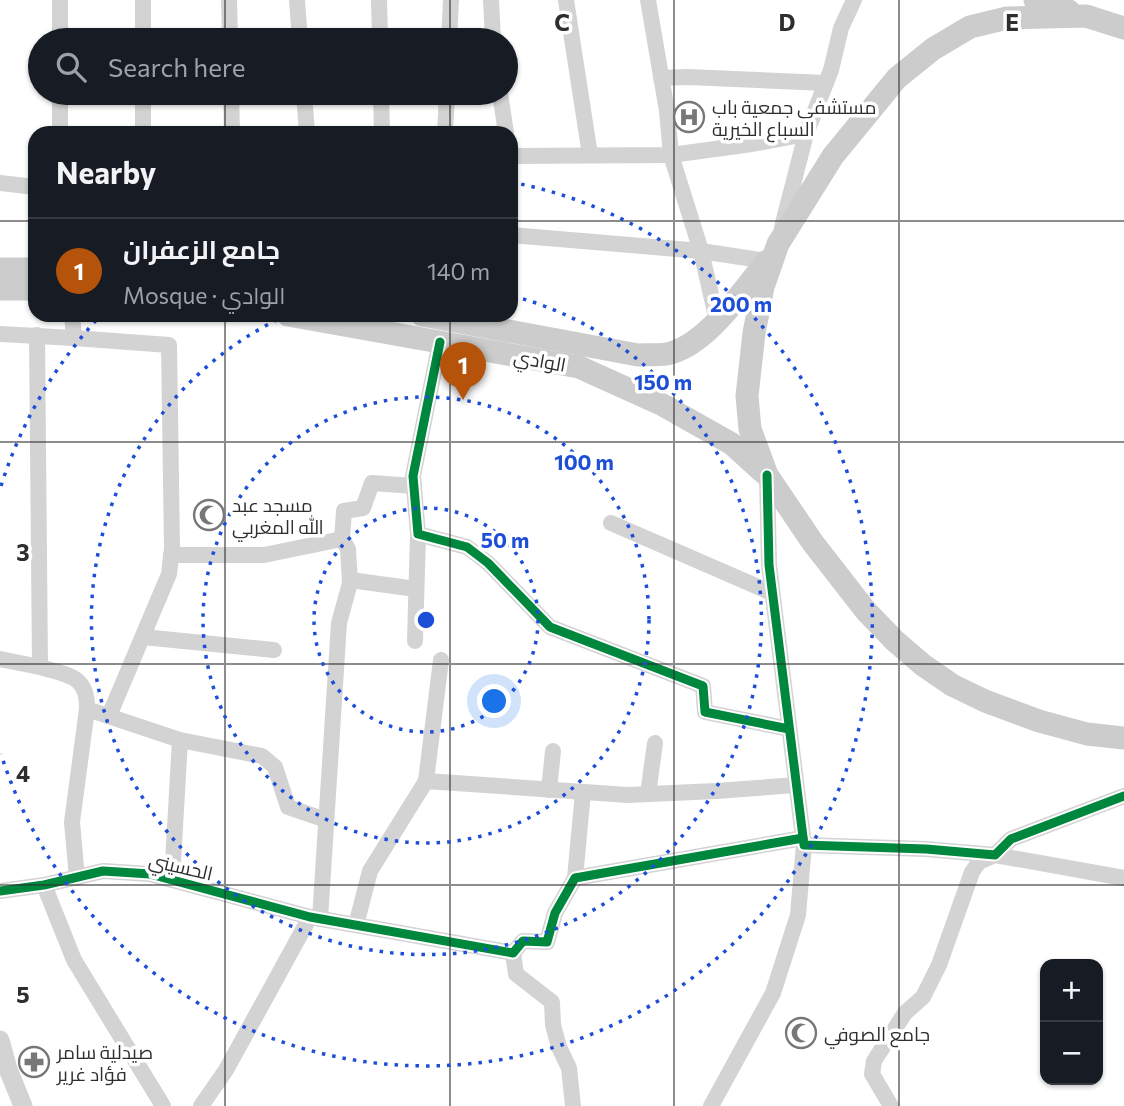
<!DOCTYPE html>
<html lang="en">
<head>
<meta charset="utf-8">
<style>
	:root { --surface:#171b24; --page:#242831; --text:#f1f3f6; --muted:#9ea1a6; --line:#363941; --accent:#b45309 }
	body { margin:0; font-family:Commissioner,Cairo,sans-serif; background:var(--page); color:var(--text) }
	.controls { position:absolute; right:21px; bottom:21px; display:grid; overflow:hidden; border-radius:14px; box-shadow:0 2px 5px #0004 }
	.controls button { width:63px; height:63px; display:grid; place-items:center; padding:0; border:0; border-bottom:2px solid var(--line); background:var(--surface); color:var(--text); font:35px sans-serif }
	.you { position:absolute; left:495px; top:702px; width:24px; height:24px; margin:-18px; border:5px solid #fff; border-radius:50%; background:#1a73e8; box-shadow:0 0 0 10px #1a73e833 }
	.badge { display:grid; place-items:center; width:46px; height:46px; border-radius:50%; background:var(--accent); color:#fff; font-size:23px; font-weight:700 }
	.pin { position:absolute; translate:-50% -58px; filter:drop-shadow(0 2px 4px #0008) }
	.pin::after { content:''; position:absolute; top:37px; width:24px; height:21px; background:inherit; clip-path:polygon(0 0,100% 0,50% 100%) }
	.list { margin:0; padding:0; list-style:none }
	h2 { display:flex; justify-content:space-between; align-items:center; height:91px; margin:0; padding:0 28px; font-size:30px }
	h2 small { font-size:23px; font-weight:400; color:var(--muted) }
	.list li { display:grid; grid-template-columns:46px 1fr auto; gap:21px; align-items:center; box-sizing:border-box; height:105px; padding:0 28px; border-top:2px solid var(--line) }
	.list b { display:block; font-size:26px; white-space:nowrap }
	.list p { margin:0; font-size:23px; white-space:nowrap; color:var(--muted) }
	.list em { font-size:23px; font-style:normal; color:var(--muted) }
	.icon { flex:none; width:38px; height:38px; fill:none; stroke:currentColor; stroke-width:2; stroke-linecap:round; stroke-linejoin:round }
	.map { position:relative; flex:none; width:1124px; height:1106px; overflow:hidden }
	.search { position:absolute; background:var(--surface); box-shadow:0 2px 5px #0004; left:28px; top:28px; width:490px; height:77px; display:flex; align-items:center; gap:18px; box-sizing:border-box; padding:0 24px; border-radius:38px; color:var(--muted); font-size:26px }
	.panel { position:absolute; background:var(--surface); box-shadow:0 2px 5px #0004; left:28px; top:126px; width:490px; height:196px; border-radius:21px }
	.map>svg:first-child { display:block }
</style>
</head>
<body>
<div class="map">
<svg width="1124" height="1106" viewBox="0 0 1124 1106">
	<rect width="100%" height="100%" fill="#fff"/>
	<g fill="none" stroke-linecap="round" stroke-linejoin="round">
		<g stroke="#d3d3d3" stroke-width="16">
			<path d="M 60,0 L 60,40"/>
			<path d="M 143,0 L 143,40"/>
			<path d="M 229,0 L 230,40"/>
			<path d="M 297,0 L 300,40"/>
			<path d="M 379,0 L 380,40"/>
			<path d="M 491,0 L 493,40"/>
			<path d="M 566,0 L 590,155"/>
			<path d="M 648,0 L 667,111 L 671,155 L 701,251 L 717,321"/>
			<path d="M 449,40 L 451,0"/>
			<path d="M 661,78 L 687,77 L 826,83"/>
			<path d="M 60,93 L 60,133"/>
			<path d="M 143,93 L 143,133"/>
			<path d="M 231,93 L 232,133"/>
			<path d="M 304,93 L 307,133"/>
			<path d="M 381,93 L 382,133"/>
			<path d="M 500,93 L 506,133"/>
			<path d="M 445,133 L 447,93"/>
			<path d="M 511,156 L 671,155 L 752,144 L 806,134"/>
			<path d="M 0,183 L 35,187"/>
			<path d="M 782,227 L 806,134 L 831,70 L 841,28 L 854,0"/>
			<path d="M 511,235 L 701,251 L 767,261"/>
			<path d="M 0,334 L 74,338 L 72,315"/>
			<path d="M 37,335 L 40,667 C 67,675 88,675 87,709"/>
			<path d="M 74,338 L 169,345 L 172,548 L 169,574 L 109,716"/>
			<path d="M 440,342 L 413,476 L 418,534 L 467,547 L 488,563 L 550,627 L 703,686 L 705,712 L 789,729"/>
			<path d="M 767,475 L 769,565 L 804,845 L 926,849 L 995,855 L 1011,839 L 1124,796"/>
			<path d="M 611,523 L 772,593"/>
			<path d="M 171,555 L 264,555 L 342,539"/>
			<path d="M 350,580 L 416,589"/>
			<path d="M 143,637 L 274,650"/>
			<path d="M 415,641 L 418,534"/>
			<path d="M 0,659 L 40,667"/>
			<path d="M 180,740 L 262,756 L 275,767 L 288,807 L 326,820"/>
			<path d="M 426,781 L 441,660"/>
			<path d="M 549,790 L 553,751"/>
			<path d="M 648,794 L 655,743"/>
			<path d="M 77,878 L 72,822 L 87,709 L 180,740 L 172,880"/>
			<path d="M 575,878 L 583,792"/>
			<path d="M 44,885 L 74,960 L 163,1106"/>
			<path d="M 0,891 L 44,885 L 103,871 L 150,874 L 310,917 L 513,953 L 523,941 L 547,942 L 555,913 L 575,878 L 803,838"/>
			<path d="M 320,919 L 339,623 L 350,583 L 348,549 L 342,539 L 344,511 L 363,508 L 372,483 L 414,486"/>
			<path d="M 356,925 L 370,871 L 426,781 L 628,795 L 716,791 L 796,785"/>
			<path d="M 513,953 L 516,974 L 552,1002 L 553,1025 L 559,1047 L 569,1068 L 573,1106"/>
			<path d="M 201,1106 L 226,1070 L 310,917"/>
			<path d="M 711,1106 L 773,993 L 798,915 L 804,845"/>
			<path d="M 891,1106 L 872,1074 L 874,1061 L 905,1013 L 923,997 L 939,965 L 972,872 L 979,862 L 995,855 L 1124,878"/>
		</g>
		<path stroke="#d3d3d3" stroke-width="19" d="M 0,1040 L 8,1069 L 23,1106"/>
		<g stroke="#ccc" stroke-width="23">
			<path d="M 1035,0 L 1069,11"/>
			<path d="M 1124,28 L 1086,16 L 1007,18 L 970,27 L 933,49 L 897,78 L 833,156 L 778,244 L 763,287 L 754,333 L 747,396 L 750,429 L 767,475 L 813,543 L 866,611 L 895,641 L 923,665 L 952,685 L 985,701 L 1039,721 L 1087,734 L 1124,738"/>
			<path d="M 0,269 L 35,269"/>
			<path d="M 0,289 L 35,289"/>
			<path d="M 288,315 L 579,367 L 661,404 L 732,444 L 764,473"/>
			<path d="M 422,315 L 638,355 C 648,354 661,356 671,353 C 709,342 742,291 767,261"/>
		</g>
		<g stroke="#fff" stroke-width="13">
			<g id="cycleway">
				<path d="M 440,342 L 413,476 L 418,534 L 467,547 L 488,563 L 550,627 L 703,686 L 705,712 L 789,729"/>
				<path d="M 767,475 L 769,565 L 804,845 L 926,849 L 995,855 L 1011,839 L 1124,796"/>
				<path d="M 0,891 L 44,885 L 103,871 L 150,874 L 310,917 L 513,953 L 523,941 L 547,942 L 555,913 L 575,878 L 803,838"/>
			</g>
		</g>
		<use href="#cycleway" stroke="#00873e" stroke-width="9"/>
	</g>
	<path fill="none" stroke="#2e2e2e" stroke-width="2" stroke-opacity="0.55" d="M 225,0 L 225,40M 450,0 L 450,40M 674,0 L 674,1106M 899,0 L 899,1106M 225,93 L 225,133M 450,93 L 450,133M 0,221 L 35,221M 511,221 L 1124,221M 225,315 L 225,1106M 450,315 L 450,1106M 0,442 L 1124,442M 0,664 L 1124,664M 0,885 L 1124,885"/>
	<g fill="none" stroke="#1d4ed8" stroke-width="3.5" stroke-dasharray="3.5 7">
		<circle cx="426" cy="620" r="112"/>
		<circle cx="426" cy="620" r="223"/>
		<path d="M513 296A335 335 0 1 1 287 315"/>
		<path d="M1 486A446 446 0 0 1 100 316M511 182A446 446 0 1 1 1 754"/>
	</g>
	<defs>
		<g id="hospital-ring" transform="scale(1.575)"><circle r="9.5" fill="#fff" stroke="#777" stroke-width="1.5"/><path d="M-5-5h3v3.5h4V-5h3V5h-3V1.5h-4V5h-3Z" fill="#777"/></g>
		<g id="mosque-ring" transform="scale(1.575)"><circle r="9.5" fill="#fff" stroke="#777" stroke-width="1.5"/><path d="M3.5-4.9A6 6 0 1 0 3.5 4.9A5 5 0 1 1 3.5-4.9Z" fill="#777"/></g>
		<g id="pharmacy-ring" transform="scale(1.575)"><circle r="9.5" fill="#fff" stroke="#777" stroke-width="1.5"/><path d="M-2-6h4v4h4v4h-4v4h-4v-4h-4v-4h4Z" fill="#777"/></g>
	</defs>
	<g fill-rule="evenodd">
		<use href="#hospital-ring" x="689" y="117"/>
		<use href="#mosque-ring" x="209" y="515"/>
		<use href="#mosque-ring" x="801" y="1033"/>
		<use href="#pharmacy-ring" x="34" y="1062"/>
	</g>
	<g text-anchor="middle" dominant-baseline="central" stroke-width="7" stroke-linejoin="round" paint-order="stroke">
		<g font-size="19" fill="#2e2e2e" stroke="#fff" text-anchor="start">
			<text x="712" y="106">مستشفى جمعية باب<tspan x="712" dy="22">السباع الخيرية</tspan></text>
			<text x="232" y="504">مسجد عبد<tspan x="232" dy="22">الله المغربي</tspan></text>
			<text x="824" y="1033">جامع الصوفي</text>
			<text x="57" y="1051">صيدلية سامر<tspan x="57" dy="22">فؤاد غرير</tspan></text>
		</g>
		<g font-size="19" fill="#2e2e2e" stroke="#fff">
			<text transform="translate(540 360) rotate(10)">الوادي</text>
			<text transform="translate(181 866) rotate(13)">الحسيني</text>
		</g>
	</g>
	<g font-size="23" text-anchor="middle" font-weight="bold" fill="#2e2e2e" stroke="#fff" stroke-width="7" stroke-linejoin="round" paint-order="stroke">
		<text x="562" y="31">C</text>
		<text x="787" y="31">D</text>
		<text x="1012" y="31">E</text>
		<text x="23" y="561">3</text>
		<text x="23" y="782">4</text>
		<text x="23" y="1003">5</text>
	</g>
	<circle cx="426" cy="620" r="10" fill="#1d4ed8" stroke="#fff" stroke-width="3.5"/>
	<g font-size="21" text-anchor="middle" font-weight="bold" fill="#1d4ed8" stroke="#fff" stroke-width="7" stroke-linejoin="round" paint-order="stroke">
		<text x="741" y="312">200 m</text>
		<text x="663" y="390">150 m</text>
		<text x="584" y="470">100 m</text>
		<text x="505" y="548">50 m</text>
	</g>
</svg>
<div class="controls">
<button>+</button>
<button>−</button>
</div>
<div class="you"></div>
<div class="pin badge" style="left:463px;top:400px">1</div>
<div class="search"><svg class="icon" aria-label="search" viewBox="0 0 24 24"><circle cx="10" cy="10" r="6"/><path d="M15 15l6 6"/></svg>Search here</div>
<section class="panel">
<h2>Nearby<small></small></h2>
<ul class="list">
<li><span class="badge">1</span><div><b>جامع الزعفران</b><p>Mosque · الوادي</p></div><em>140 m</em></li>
</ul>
</section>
</div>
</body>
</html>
